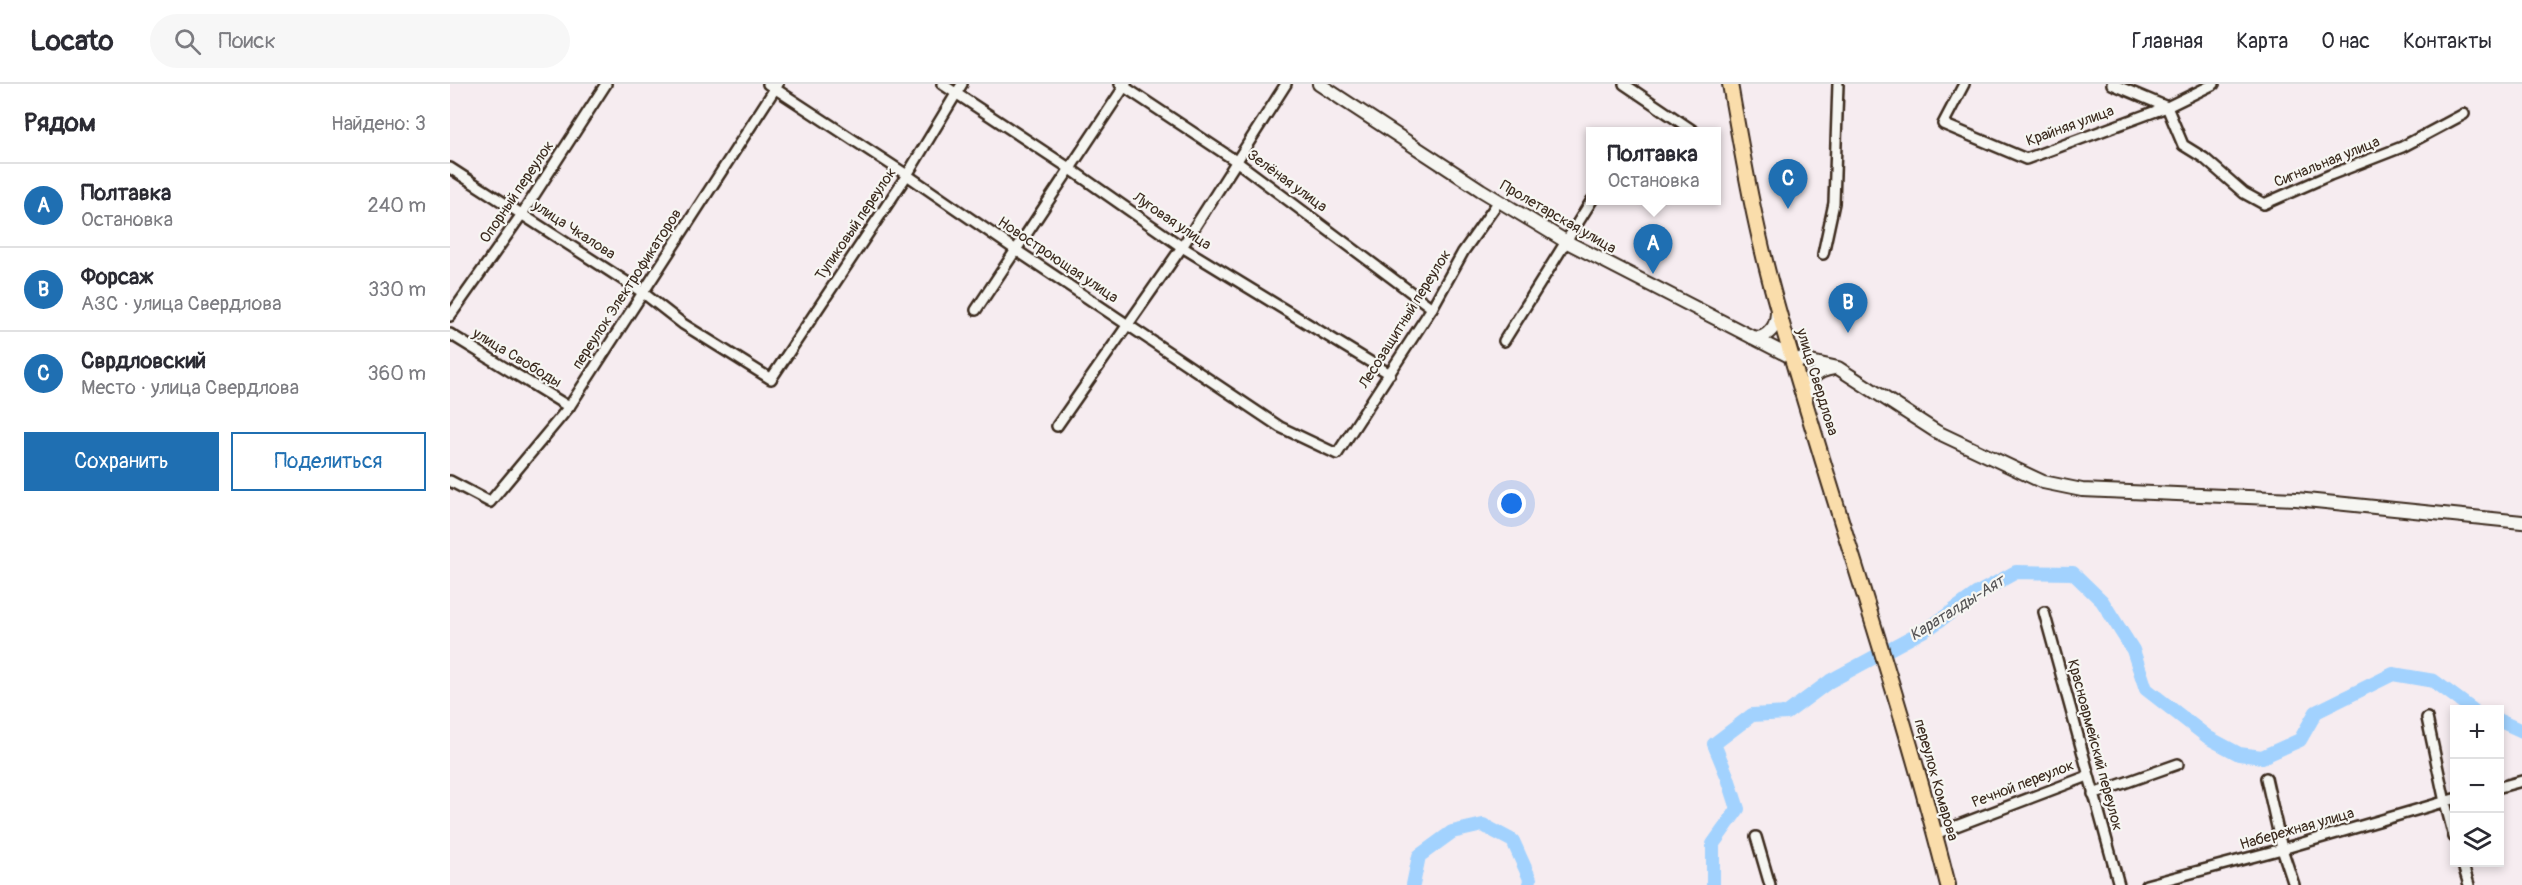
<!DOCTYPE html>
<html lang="ru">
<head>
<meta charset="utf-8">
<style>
	:root { --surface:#fff; --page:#f7f7f7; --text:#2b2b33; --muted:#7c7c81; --line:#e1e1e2; --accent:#1f6fb2 }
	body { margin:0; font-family:Pangolin,sans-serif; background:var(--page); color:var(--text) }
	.controls { position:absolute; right:18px; bottom:18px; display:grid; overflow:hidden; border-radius:0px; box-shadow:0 3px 9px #0003 }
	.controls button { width:54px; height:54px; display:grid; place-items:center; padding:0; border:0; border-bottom:2px solid var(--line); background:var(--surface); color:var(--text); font:30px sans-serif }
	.you { position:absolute; left:1062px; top:420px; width:21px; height:21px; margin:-15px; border:4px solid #fff; border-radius:50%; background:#1a73e8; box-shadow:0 0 0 9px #1a73e833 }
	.badge { display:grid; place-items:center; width:39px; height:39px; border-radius:50%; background:var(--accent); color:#fff; font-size:20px; font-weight:700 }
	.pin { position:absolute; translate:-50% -50px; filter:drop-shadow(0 2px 3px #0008) }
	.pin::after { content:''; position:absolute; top:32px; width:21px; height:18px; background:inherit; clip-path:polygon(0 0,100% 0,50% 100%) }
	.popup { position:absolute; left:1136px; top:43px; width:135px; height:78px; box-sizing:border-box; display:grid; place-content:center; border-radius:0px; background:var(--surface); filter:drop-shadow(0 2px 4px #0005); font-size:20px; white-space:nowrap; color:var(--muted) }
	.popup b { font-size:22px; color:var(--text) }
	.popup::after { content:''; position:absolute; left:50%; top:100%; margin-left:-12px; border:12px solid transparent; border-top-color:var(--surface) }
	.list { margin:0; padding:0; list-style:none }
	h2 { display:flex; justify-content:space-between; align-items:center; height:78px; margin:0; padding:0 24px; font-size:26px }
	h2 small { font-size:20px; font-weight:400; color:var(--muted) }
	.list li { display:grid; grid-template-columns:39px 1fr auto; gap:18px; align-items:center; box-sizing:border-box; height:84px; padding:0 24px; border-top:2px solid var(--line) }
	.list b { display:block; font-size:22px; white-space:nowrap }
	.list p { margin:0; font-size:20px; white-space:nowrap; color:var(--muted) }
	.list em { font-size:20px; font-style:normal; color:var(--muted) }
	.actions { display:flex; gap:12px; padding:18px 24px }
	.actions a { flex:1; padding:14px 0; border:2px solid var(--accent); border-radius:0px; text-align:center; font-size:21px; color:var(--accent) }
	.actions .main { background:var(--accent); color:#fff }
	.icon { flex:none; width:33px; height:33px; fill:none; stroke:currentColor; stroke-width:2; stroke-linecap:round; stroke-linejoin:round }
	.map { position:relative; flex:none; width:2072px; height:801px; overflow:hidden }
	header { display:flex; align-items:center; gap:36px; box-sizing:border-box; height:84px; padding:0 30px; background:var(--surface); border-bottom:2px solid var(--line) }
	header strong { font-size:28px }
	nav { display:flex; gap:33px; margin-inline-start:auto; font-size:21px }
	.search { width:420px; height:54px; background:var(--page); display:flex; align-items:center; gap:15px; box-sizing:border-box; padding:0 21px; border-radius:33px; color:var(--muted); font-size:22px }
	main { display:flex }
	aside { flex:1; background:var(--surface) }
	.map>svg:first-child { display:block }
</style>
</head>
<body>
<header>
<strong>Locato</strong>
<div class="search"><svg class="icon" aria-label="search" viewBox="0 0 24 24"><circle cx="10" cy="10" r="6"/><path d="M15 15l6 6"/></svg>Поиск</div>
<nav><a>Главная</a><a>Карта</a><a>О нас</a><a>Контакты</a></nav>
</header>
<main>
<aside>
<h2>Рядом<small>Найдено: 3</small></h2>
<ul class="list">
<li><span class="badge">A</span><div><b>Полтавка</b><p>Остановка</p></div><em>240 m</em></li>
<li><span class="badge">B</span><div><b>Форсаж</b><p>АЗС · улица Свердлова</p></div><em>330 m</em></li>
<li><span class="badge">C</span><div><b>Сврдловский</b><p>Место · улица Свердлова</p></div><em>360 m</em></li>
</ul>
<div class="actions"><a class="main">Сохранить</a><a>Поделиться</a></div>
</aside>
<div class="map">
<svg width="2072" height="801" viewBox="0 0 2072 801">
	<rect width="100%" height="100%" fill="#f6ecf0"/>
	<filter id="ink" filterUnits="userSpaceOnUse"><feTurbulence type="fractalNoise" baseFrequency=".0167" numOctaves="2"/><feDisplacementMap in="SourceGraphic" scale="12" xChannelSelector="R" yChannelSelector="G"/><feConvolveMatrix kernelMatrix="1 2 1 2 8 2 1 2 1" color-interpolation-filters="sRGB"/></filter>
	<g filter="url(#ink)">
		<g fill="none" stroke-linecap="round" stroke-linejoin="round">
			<g stroke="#a2d2fe" stroke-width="14">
				<path d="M 2050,637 L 2072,647"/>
				<path d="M 963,801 L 969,772 L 1002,748 L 1033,741 L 1063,757 L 1080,795 L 1079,801"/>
				<path d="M 1263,801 L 1263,760 L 1288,725 L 1278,694 L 1264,660 L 1302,631 L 1337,629 L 1380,597 L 1482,542 L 1526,510 L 1566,488 L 1623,489 L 1652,517 L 1683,566 L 1696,605 L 1759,654 L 1789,670 L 1812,673 L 1850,656 L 1866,628 L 1943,590 L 1984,597 L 2023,626"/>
			</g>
			<g stroke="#3b2a1e" stroke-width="14">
				<g id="street">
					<path d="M 318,0 L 457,91 L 566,166 L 830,343 L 887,370 L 982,224 L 1013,168 L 1049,117"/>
					<path d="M 492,0 L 619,84 L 732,163 L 940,290"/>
					<path d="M 670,0 L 786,77 L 982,224"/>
					<path d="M 1174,0 L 1245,48"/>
					<path d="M 1514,0 L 1493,40 L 1576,75 L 1717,23 L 1764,0"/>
					<path d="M 1662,0 L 1717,23"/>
					<path d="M 1717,23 L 1733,61 L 1754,74 L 1794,109 L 1814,120 L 1880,91 L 1952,63 L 2014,30"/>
					<path d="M 0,84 L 192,208 L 233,240 L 321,295 L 457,91 L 512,0"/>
					<path d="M 1373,170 L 1384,119 L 1388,0"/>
					<path d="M 526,226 L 676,0"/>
					<path d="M 0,232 L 72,130 L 156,0"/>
					<path d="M 0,250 L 119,323"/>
					<path d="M 1054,257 L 1142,116"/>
					<path d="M 607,342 L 732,163 L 836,0"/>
					<path d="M 0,397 L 40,418 L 119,323 L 328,0"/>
					<path d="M 1594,528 L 1669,801"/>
					<path d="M 1977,634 L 1995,718 L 2004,753"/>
					<path d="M 1816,694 L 1832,765 L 1844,801"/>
					<path d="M 2050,703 L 2072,697"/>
					<path d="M 1643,710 L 1728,680"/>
					<path d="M 1485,750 L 1638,692"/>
					<path d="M 1306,753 L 1320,801"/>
					<path d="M 2012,778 L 2019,801"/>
					<path d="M 1696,801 L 1832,765 L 2004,715"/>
				</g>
			</g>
			<g stroke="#3b2a1e" stroke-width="16">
				<g id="secondary">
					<path d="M 869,0 L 1031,106 L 1117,158 L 1343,274 L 1388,284 L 1487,348 L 1593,398 L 1632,406 L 1846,415 L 2072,438"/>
					<path d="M 1302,253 L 1310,254 C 1323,248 1327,240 1327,226"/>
					<path d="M 1356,319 C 1356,298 1363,287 1384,284"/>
				</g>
			</g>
			<g stroke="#3b2a1e" stroke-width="18">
				<path id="primary" d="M 1280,0 C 1293,75 1306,149 1327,222 C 1381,416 1449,606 1498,801"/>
			</g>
			<use href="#street" stroke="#f6f6f2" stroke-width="9"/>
			<use href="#secondary" stroke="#f6f6f2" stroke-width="12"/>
			<use href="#primary" stroke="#faddab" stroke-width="14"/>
		</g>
	</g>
	<g text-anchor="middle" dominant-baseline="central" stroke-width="4.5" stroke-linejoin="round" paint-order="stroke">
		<g font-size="15" fill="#3b2a1e" stroke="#f6f6f2">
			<text transform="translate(1620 42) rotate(-20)">Крайняя улица</text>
			<text transform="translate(1877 78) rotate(-22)">Сигнальная улица</text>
			<text transform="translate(837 97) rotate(36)">Зелёная улица</text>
			<text transform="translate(67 108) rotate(-56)">Опорный переулок</text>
			<text transform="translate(1108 133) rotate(30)">Пролетарская улица</text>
			<text transform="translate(722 137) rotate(34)">Луговая улица</text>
			<text transform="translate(406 140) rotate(-56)">Тупиковый переулок</text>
			<text transform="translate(124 146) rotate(33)">улица Чкалова</text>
			<text transform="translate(608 176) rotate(34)">Новостроющая улица</text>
			<text transform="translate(177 205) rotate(-57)">переулок Электрофикаторов</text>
			<text transform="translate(955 235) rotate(-58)">Лесозащитный переулок</text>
			<text transform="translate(67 274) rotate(31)">улица Свободы</text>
			<text transform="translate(1367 298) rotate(73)">улица Свердлова</text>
			<text transform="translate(1645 661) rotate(75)">Красноармейский переулок</text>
			<text transform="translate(1486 696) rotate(74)">переулок Комарова</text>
			<text transform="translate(1573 700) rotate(-21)">Речной переулок</text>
			<text transform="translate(1847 745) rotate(-16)">Набережная улица</text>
		</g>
		<g font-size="16" font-style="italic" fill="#555456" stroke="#f6f6f2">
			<text transform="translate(1507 524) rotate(-32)">Караталды-Аят</text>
		</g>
	</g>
</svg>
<div class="controls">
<button>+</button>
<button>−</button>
<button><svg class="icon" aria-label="layers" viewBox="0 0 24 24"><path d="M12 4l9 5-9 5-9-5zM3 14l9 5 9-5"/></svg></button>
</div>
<div class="you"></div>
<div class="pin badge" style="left:1203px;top:190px">A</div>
<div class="popup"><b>Полтавка</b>Остановка</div>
<div class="pin badge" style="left:1398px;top:249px">B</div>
<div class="pin badge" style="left:1338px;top:125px">C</div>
</div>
</main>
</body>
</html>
